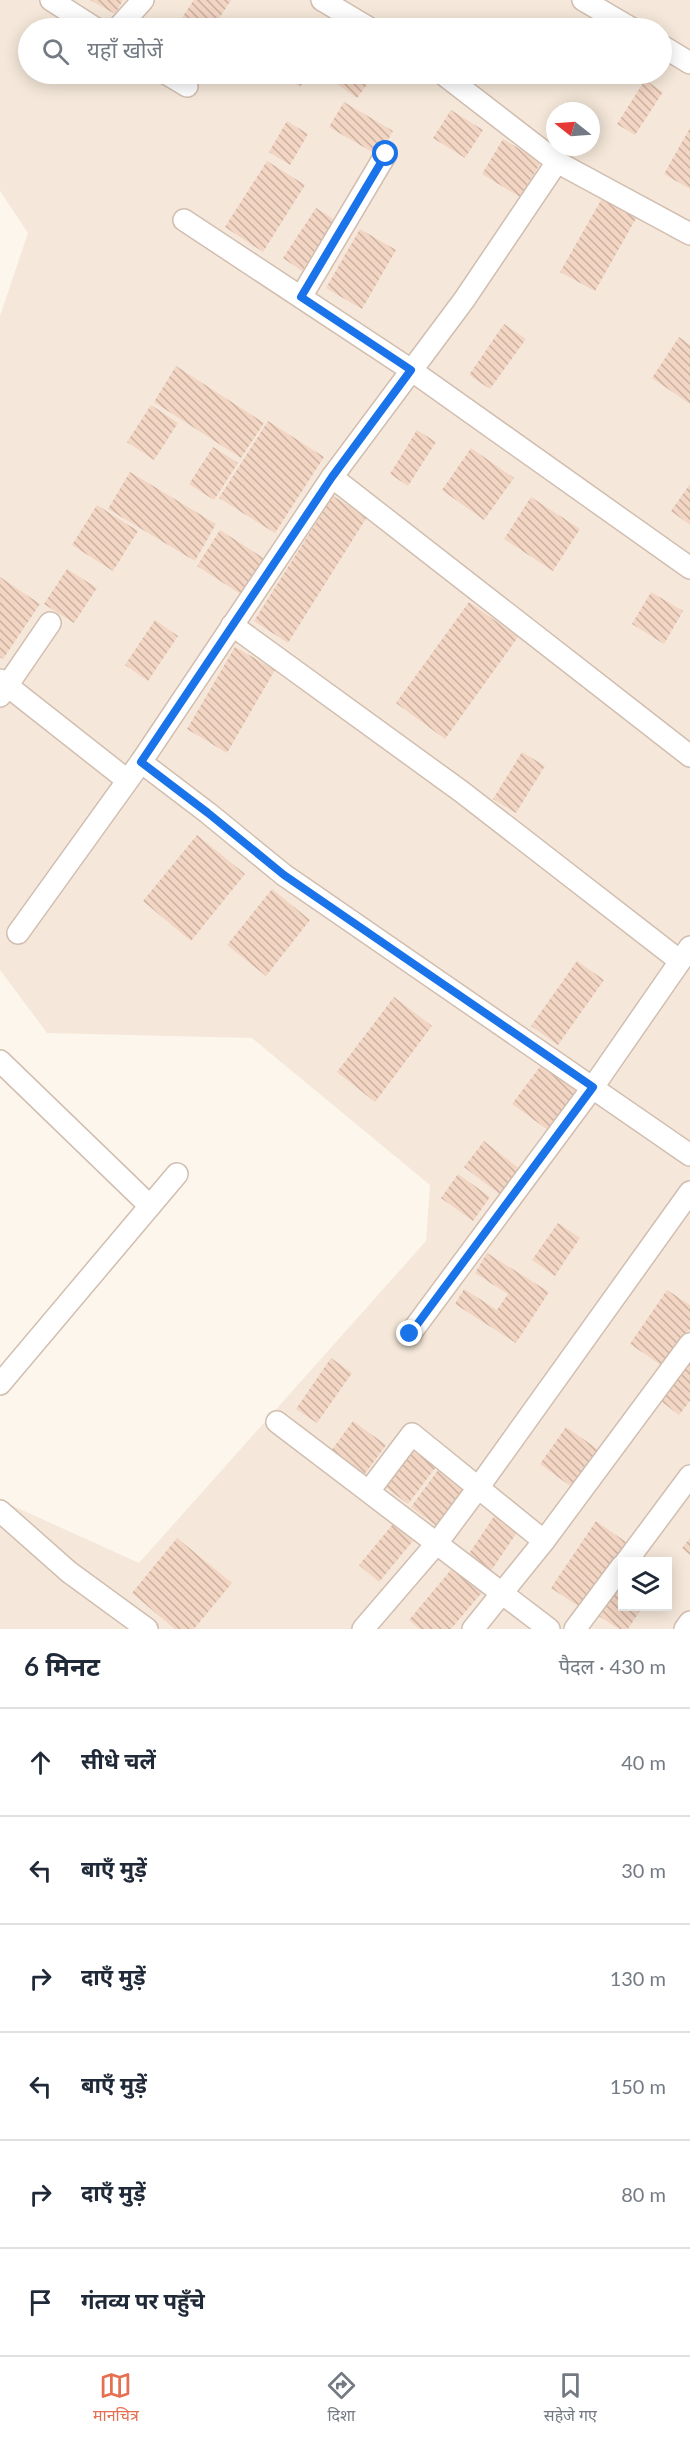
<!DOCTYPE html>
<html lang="hi">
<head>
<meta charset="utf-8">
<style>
	:root { --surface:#fff; --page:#f2f2f3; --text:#1f2937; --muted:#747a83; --line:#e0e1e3; --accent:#e76f51 }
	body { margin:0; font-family:Lato,"Noto Sans Devanagari",sans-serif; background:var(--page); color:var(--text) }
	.controls { position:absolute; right:18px; bottom:18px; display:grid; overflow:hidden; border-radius:0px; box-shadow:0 3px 15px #0003 }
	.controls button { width:54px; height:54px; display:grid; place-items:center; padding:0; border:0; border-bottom:2px solid var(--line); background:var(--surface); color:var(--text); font:30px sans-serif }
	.compass { position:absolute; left:546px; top:102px; width:54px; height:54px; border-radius:50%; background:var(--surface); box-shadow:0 3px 15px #0003; rotate:287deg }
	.stop { position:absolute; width:18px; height:18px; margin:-14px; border:4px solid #1a73e8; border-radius:50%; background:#fff }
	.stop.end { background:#1a73e8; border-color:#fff; box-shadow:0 2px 6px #0008 }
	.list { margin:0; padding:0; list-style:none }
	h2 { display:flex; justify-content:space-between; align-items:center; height:78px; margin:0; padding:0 24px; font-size:26px }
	h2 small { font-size:20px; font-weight:400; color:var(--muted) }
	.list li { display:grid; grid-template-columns:39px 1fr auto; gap:18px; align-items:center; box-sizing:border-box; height:108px; padding:0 24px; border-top:2px solid var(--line) }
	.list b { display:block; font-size:22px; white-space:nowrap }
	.list em { font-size:20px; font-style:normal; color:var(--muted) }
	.icon { flex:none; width:33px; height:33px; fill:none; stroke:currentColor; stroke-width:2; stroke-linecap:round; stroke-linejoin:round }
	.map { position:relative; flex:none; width:690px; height:1629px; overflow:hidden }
	.search { position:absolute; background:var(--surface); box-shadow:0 3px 15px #0003; left:18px; right:18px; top:18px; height:66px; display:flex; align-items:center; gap:15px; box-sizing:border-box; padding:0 21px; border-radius:33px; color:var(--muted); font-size:22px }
	.sheet { height:726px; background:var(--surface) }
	nav { display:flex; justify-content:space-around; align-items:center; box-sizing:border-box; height:84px; border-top:2px solid var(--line); background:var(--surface); font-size:16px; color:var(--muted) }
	nav a { display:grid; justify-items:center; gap:3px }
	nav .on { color:var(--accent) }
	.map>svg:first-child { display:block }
</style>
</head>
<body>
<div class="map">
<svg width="690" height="1629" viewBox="0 0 690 1629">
	<defs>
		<pattern id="building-back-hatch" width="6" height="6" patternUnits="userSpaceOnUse" patternTransform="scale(1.5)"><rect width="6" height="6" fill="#f3d5c3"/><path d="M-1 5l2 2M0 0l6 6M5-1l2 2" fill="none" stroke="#cab0a1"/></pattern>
	</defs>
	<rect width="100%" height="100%" fill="#fdf6ec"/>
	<path fill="#f5e8da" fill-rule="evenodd" d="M 0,0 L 690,0 L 690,1629 L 0,1629 L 0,1500 L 139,1563 L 426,1241 L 430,1185 L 252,1038 L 47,1033 L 0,970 L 0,316 L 28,233 L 0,191 ZM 28,28 L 662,28 L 662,74 L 28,74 ZM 555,111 L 591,111 L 591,147 L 555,147 ZM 622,1562 L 668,1562 L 668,1606 L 622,1606 Z"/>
	<g fill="url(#building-back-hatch)">
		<path d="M 90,0 L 123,0 L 115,14 Z"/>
		<path d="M 194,0 L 231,0 L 213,28 L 175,28 Z"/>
		<path d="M 308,20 L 320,28 L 303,28 Z"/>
		<path d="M 280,74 L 309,74 L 300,87 Z"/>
		<path d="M 338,74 L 375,74 L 357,98 L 333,81 Z"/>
		<path d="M 645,80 L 663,92 L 635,135 L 617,124 Z"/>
		<path d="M 344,102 L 393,131 L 379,156 L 329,127 Z"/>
		<path d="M 451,110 L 483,130 L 465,158 L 433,138 Z"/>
		<path d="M 287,121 L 308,134 L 290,165 L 269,152 Z"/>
		<path d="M 690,128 L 690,189 L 664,174 Z"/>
		<path d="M 503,139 L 541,162 L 520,197 L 482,174 Z"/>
		<path d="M 267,161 L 305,185 L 263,252 L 225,227 Z"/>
		<path d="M 604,195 L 638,215 L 595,291 L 560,272 Z"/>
		<path d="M 316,208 L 335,220 L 302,271 L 283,258 Z"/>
		<path d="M 360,229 L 396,250 L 362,309 L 326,288 Z"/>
		<path d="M 504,324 L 526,339 L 490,389 L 469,375 Z"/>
		<path d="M 679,337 L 690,345 L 690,404 L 652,378 Z"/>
		<path d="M 176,366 L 264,423 L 241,458 L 154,402 Z"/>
		<path d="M 151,405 L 178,423 L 154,460 L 127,442 Z"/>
		<path d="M 268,421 L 324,457 L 275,533 L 219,498 Z"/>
		<path d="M 417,430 L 436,442 L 408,486 L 390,474 Z"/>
		<path d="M 213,447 L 238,463 L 214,500 L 189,484 Z"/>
		<path d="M 471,448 L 514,478 L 484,520 L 442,490 Z"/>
		<path d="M 130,472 L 216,524 L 195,561 L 108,509 Z"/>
		<path d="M 690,484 L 690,525 L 671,511 Z"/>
		<path d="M 333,496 L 367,517 L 288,643 L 254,621 Z"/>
		<path d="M 531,497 L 580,529 L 553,571 L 504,539 Z"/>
		<path d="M 97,505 L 138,531 L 113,571 L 72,545 Z"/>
		<path d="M 220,530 L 265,559 L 242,595 L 197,566 Z"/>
		<path d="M 67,569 L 97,588 L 74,623 L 44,604 Z"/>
		<path d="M 0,577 L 40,604 L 3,659 L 0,657 Z"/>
		<path d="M 651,592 L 683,611 L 664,644 L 632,624 Z"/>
		<path d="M 469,602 L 518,637 L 445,739 L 396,703 Z"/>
		<path d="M 155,620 L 178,636 L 148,681 L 125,665 Z"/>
		<path d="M 235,647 L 275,670 L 227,753 L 187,729 Z"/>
		<path d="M 522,752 L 545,766 L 516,813 L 493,799 Z"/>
		<path d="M 197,835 L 245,874 L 191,941 L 143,901 Z"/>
		<path d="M 272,889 L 310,920 L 266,976 L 227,945 Z"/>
		<path d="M 577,961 L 604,980 L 558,1045 L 531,1026 Z"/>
		<path d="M 394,997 L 432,1026 L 375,1102 L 337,1072 Z"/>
		<path d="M 545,1060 L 580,1086 L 548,1130 L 512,1104 Z"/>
		<path d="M 484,1141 L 521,1170 L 501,1195 L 464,1167 Z"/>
		<path d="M 458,1174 L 490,1197 L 473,1221 L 441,1198 Z"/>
		<path d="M 558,1223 L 580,1238 L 555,1276 L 532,1260 Z"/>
		<path d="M 487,1253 L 549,1292 L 516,1343 L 455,1304 L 464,1289 L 497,1310 L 508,1294 L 475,1273 Z"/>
		<path d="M 667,1290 L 690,1305 L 690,1329 L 664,1367 L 630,1344 Z"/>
		<path d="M 690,1357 L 690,1401 L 679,1415 L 657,1398 Z"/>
		<path d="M 331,1358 L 352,1373 L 317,1423 L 296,1409 Z"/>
		<path d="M 353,1421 L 386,1445 L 364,1475 L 331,1451 Z"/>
		<path d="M 566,1427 L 599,1450 L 573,1488 L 540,1464 Z"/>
		<path d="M 407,1446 L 436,1467 L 408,1504 L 379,1482 Z"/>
		<path d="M 441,1466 L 472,1489 L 441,1529 L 411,1507 Z"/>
		<path d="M 499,1509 L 522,1525 L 489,1574 L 466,1558 Z"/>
		<path d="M 596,1521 L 626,1542 L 581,1608 L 551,1588 Z"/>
		<path d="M 393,1524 L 413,1541 L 379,1582 L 359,1565 Z"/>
		<path d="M 177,1538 L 232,1583 L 194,1629 L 175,1629 L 132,1593 Z"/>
		<path d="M 690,1538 L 690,1555 L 682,1548 Z"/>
		<path d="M 455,1565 L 484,1590 L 451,1629 L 420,1629 L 409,1620 Z"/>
		<path d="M 622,1574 L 622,1606 L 643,1606 L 628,1629 L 619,1629 L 597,1615 Z"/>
	</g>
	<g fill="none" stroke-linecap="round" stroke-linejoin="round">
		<g stroke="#d1beb0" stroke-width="24">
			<g id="minor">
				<path d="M 51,0 L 95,28"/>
				<path d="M 322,0 L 369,28"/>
				<path d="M 583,0 L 631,28"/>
				<path d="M 118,28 L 143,0"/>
				<path d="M 662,46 L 690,63"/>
				<path d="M 167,74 L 187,86"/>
				<path d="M 443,74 L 557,162 L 690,234"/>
				<path d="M 184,220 L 411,370 L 690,568"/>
				<path d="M 301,297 L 386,154"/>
				<path d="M 332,477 L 690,756"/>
				<path d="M 232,625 L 462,792 L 680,961"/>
				<path d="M 0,680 L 127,780"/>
				<path d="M 0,696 L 50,623"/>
				<path d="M 141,762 L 208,813 L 284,875 L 690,1155"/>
				<path d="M 18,933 L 141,762 L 332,477 L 464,300 L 557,162"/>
				<path d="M 0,1061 L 150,1206"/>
				<path d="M 410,1334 L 593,1087 L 690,947"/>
				<path d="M 0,1384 L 177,1174"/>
				<path d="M 277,1422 L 549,1629"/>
				<path d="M 369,1491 L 412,1434 L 544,1541"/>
				<path d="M 0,1511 L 69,1572 L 147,1629"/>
				<path d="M 626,1562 L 690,1476"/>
				<path d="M 363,1629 L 437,1543 L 478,1488 L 690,1192"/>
				<path d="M 473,1629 L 544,1541 L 690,1344"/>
				<path d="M 575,1629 L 622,1566"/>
				<path d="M 685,1629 L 690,1622"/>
			</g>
		</g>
		<use href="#minor" stroke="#fff" stroke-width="21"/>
	</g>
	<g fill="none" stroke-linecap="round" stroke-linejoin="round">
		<path stroke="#1a73e8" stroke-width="8" d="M 386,154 L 301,297 L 411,370 L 332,477 L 141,762 L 208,813 L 284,875 L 593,1087 L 410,1334"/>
	</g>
</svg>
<div class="controls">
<button><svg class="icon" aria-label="layers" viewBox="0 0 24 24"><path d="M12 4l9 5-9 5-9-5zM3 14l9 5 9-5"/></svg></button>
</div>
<svg class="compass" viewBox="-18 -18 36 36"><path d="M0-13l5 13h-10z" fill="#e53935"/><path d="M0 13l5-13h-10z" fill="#747a83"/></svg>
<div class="stop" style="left:386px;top:154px"></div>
<div class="stop end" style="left:410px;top:1334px"></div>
<div class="search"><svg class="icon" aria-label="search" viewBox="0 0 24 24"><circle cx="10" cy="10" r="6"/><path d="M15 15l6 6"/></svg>यहाँ खोजें</div>
</div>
<section class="sheet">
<h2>6 मिनट<small>पैदल · 430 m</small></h2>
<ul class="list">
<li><svg class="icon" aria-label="ahead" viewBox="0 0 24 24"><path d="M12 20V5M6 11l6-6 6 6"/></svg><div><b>सीधे चलें</b></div><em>40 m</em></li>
<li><svg class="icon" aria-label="left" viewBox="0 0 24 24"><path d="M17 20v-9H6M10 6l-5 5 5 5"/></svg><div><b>बाएँ मुड़ें</b></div><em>30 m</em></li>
<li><svg class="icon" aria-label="right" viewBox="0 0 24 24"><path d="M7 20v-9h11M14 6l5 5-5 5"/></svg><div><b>दाएँ मुड़ें</b></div><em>130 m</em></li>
<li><svg class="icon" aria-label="left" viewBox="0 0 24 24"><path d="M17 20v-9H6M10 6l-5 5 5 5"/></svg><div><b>बाएँ मुड़ें</b></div><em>150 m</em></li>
<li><svg class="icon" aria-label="right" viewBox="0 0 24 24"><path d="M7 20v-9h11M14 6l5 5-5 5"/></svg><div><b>दाएँ मुड़ें</b></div><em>80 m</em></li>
<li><svg class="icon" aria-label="arrive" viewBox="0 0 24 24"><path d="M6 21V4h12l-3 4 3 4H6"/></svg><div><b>गंतव्य पर पहुँचे</b></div></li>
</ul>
</section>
<nav>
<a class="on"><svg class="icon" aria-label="map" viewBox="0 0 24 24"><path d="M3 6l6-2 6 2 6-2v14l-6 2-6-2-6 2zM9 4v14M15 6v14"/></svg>मानचित्र</a>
<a><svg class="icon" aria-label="directions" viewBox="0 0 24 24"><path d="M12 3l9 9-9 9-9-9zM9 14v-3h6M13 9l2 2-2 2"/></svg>दिशा</a>
<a><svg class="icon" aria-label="saved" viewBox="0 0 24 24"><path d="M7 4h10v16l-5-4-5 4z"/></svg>सहेजे गए</a>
</nav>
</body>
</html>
